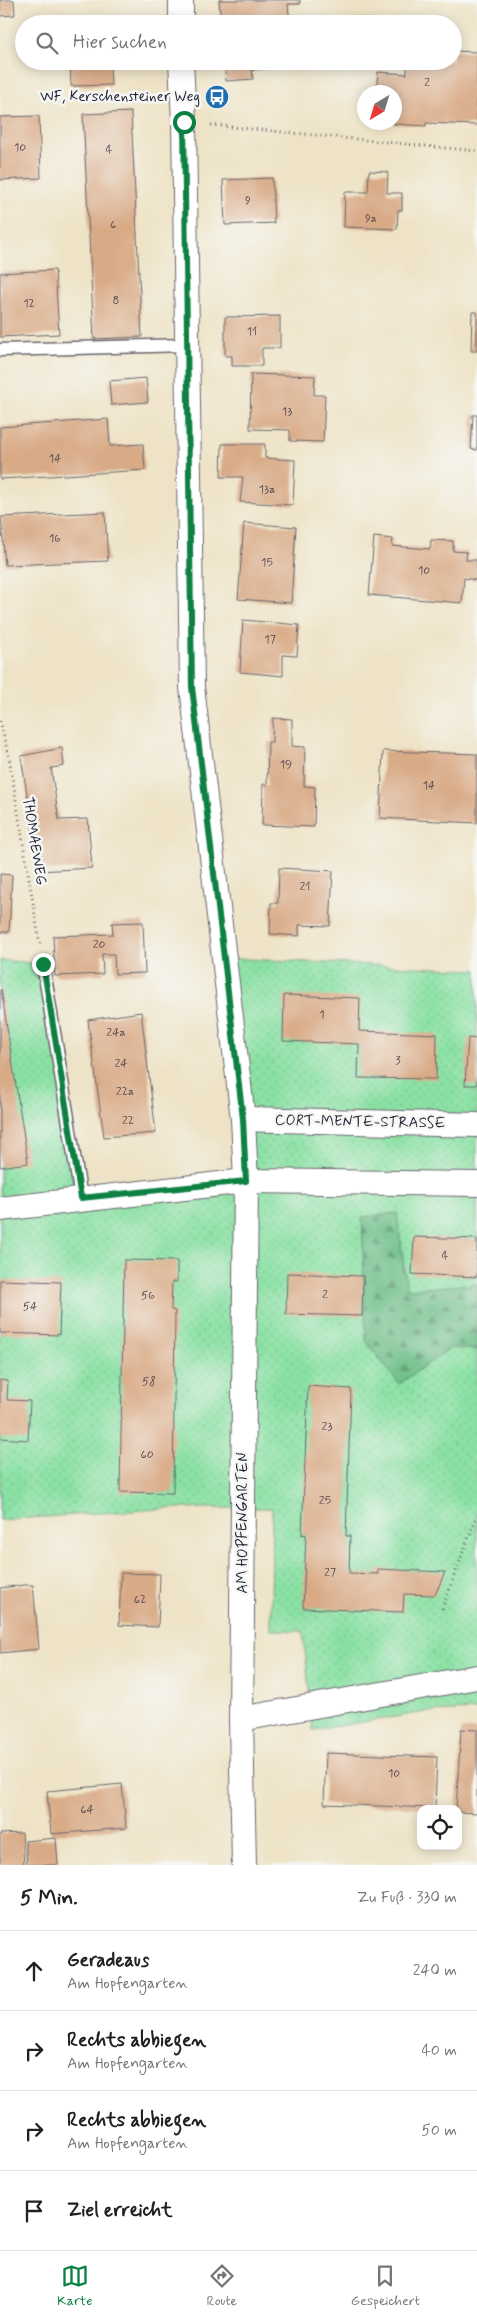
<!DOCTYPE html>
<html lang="de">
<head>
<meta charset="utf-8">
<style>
	:root { --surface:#fff; --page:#f6f6f6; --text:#202124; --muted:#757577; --line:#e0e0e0; --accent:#0b8043 }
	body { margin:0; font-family:Mynerve,sans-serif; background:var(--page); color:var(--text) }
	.controls { position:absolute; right:15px; bottom:15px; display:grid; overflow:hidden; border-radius:10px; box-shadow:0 2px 12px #0003 }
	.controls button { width:45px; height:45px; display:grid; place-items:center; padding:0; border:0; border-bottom:1px solid var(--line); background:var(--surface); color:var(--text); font:25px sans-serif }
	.compass { position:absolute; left:357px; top:85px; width:45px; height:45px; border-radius:50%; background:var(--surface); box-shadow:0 2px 12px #0003; rotate:218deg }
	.stop { position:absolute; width:15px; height:15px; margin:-11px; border:4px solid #0b8043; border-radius:50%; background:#fff }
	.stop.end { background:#0b8043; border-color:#fff; box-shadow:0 1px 5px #0008 }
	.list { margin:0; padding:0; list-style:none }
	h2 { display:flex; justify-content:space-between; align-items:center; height:65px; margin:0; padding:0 20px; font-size:21px }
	h2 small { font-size:16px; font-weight:400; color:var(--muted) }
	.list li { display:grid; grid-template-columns:32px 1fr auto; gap:15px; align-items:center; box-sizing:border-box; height:80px; padding:0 20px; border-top:1px solid var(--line) }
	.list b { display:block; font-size:19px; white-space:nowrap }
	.list p { margin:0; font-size:16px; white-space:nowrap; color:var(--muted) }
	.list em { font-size:16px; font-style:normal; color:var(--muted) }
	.icon { flex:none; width:28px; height:28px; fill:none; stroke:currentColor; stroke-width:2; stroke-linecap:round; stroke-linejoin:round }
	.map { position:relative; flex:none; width:477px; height:1865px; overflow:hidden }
	.search { position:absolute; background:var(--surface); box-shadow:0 2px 12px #0003; left:15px; right:15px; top:15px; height:55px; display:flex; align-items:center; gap:12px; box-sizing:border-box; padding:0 18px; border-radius:28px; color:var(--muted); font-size:19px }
	.sheet { height:385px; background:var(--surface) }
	nav { display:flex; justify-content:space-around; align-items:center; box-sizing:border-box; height:70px; border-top:1px solid var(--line); background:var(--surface); font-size:14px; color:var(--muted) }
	nav a { display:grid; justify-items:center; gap:2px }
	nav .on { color:var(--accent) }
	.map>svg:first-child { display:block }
</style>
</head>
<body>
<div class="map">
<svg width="477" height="1865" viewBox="0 0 477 1865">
	<defs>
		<pattern id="grass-dots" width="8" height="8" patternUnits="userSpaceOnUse" patternTransform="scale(1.25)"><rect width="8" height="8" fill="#8ae1a4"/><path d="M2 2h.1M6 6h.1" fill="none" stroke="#77c18e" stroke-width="1.8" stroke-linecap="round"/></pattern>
		<pattern id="forest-firs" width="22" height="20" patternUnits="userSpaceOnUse" patternTransform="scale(1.25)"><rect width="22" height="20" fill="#6fbf8a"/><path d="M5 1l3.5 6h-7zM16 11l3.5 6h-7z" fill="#5b9b72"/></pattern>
	</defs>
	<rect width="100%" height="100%" fill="#f6f6f2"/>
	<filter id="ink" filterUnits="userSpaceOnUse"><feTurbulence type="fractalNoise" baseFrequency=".02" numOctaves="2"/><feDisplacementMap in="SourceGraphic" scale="10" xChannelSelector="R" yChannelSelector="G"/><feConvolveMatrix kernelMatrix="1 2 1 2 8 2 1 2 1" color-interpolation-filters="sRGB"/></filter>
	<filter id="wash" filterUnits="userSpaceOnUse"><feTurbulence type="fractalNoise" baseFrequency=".0096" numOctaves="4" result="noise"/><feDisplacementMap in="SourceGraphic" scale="20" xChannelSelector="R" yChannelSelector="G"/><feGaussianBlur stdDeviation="1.12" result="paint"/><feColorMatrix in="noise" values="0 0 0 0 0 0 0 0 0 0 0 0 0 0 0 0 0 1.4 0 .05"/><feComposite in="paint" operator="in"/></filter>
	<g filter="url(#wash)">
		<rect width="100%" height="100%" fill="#eee3c6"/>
		<path fill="url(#grass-dots)" stroke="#568270" d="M 224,958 L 477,970 L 477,1710 L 426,1712 L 313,1730 L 303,1631 L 271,1630 L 272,1508 L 173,1508 L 0,1520 L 0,960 L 43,964 L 81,1198 L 241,1190 Z"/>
		<path fill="url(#forest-firs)" stroke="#487062" d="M 397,1213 L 407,1289 L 477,1284 L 477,1350 L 450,1348 L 399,1384 L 366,1341 L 362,1217 Z"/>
		<g id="blocks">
			<g fill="#d9aa86">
				<path d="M 0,0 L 14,0 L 15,15 L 0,16 Z"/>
				<path d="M 219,0 L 300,0 L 300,4 L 288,4 L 290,24 L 221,24 Z"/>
				<path d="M 453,51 L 477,52 L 477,125 L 426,123 L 426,126 L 394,124 L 394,92 L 376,92 L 378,72 L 407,74 L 407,61 L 453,61 Z"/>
				<path d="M 70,61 L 110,61 L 111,85 L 71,86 Z"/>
				<path d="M 224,61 L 306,61 L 306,65 L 252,70 L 253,79 L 226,81 Z"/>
				<path d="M 131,112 L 142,337 L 94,339 L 83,114 Z"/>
				<path d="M 39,116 L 41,178 L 0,180 L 0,117 Z"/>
				<path d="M 369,171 L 388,172 L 387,193 L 402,193 L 402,210 L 398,210 L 397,229 L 344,227 L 345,192 L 368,192 Z"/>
				<path d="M 272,178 L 274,223 L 225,225 L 223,180 Z"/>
				<path d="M 55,270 L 59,334 L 0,337 L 0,273 Z"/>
				<path d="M 472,312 L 477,312 L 477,351 L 471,351 Z"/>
				<path d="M 280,316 L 280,348 L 262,348 L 262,366 L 232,366 L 232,356 L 225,356 L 225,317 Z"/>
				<path d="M 251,374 L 315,376 L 314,395 L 325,395 L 323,442 L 290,441 L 290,430 L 250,429 Z"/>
				<path d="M 146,378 L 148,402 L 111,405 L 109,381 Z"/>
				<path d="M 473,415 L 477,415 L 477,450 L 471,449 Z"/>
				<path d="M 108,419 L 110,446 L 143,444 L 145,470 L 0,479 L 0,427 Z"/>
				<path d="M 222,444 L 265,444 L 265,458 L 295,460 L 293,505 L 240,502 L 243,477 L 221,477 Z"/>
				<path d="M 105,512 L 108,561 L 5,565 L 1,517 Z"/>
				<path d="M 244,523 L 296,527 L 291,603 L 238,599 Z"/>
				<path d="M 374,537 L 393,539 L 392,546 L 430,549 L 431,540 L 453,541 L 453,551 L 467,552 L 466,560 L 477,560 L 476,580 L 464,578 L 462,603 L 369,595 Z"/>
				<path d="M 243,620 L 299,625 L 297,656 L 283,655 L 283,676 L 240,672 Z"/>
				<path d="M 273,718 L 292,719 L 292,746 L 305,747 L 304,786 L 315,787 L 314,827 L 262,825 L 263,784 L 267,785 L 268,742 L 272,742 Z"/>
				<path d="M 62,748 L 64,766 L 51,768 L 59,820 L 88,819 L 92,868 L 39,871 L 21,756 Z"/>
				<path d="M 383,751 L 477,754 L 477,823 L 380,818 Z"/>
				<path d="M 279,868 L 333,871 L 330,926 L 299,925 L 299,936 L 270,934 L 271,903 L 278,903 Z"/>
				<path d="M 0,874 L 12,875 L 9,932 L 0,932 Z"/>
				<path d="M 143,922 L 145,973 L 115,974 L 114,954 L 102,954 L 103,974 L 55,976 L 53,936 L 113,934 L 112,923 Z"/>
				<path d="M 1,989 L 28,1163 L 0,1167 L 0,990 Z"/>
				<path d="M 284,995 L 360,998 L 359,1031 L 437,1034 L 436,1079 L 358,1078 L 359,1044 L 283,1041 Z"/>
				<path d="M 141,1012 L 156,1133 L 104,1137 L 88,1020 Z"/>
				<path d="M 468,1038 L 477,1039 L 477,1085 L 465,1085 Z"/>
				<path d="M 414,1237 L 477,1239 L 477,1277 L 412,1274 Z"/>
				<path d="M 124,1260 L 177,1261 L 177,1282 L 172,1282 L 171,1310 L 175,1311 L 173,1493 L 120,1492 Z"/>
				<path d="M 287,1273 L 363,1276 L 362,1316 L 286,1314 Z"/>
				<path d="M 0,1280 L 61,1282 L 59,1335 L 0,1333 Z"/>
				<path d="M 0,1380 L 8,1381 L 7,1400 L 30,1401 L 28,1440 L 0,1438 Z"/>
				<path d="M 308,1386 L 351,1389 L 346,1536 L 350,1536 L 349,1573 L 378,1574 L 378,1569 L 445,1572 L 435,1595 L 404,1594 L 403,1612 L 303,1608 L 306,1534 L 302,1535 Z"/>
				<path d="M 121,1573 L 160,1574 L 158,1627 L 119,1625 Z"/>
				<path d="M 24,1585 L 33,1585 L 39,1649 L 0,1653 L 0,1588 Z"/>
				<path d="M 461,1729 L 477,1730 L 477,1813 L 458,1812 L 458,1809 L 456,1809 Z"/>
				<path d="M 326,1753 L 437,1757 L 435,1808 L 324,1804 Z"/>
				<path d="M 122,1784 L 126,1828 L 51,1834 L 47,1791 Z"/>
				<path d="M 22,1833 L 24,1865 L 0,1865 L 0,1834 Z"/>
				<path d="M 56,1838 L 58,1865 L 27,1865 L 25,1841 Z"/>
			</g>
		</g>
	</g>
	<g filter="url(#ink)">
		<use href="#blocks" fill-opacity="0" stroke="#69666c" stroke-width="1"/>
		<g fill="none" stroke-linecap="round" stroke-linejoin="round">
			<g stroke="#69666c" stroke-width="15">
				<g id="lane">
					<path d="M 0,350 L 187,345"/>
					<path d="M 43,964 L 81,1198"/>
				</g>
			</g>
			<g stroke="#69666c" stroke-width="26">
				<g id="street">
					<path d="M 181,0 L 181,24"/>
					<path d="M 181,61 L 184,122 L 192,687 L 243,1119 L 246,1181 L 241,1719 L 244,1865"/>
					<path d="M 243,1119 L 477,1125"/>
					<path d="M 0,1209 L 246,1181 L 477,1184"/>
					<path d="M 241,1719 L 477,1677"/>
				</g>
			</g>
			<g stroke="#69666c" stroke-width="3" stroke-dasharray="1 4" stroke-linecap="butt">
				<path d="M 211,125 L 477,151"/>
				<path d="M 0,721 L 9,757 L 40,945"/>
				<path d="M 442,1609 L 477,1515"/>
			</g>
			<use href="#lane" stroke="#fff" stroke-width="12"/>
			<use href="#street" stroke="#fff" stroke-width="24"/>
		</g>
	</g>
	<g fill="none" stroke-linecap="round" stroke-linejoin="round" filter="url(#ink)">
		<path stroke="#0b8043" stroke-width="6" d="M 43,964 L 81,1198 L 246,1181 L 243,1119 L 192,687 L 184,122"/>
	</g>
	<defs>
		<g id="bus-disc" transform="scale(1.25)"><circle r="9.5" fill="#1f6fb2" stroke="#f6f6f2"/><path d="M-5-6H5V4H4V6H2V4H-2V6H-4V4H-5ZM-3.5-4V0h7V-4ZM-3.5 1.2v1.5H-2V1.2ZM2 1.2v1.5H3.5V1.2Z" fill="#fff"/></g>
	</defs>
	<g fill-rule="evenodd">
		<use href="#bus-disc" x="217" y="97"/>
	</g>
	<g text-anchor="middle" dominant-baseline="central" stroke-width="5" stroke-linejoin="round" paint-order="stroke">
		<g font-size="12" fill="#50444e">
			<text x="427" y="83">2</text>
			<text x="20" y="148">10</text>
			<text x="109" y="150">4</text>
			<text x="248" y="201">9</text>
			<text x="371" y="219">9a</text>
			<text x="113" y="225">6</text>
			<text x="116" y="301">8</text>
			<text x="29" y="304">12</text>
			<text x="252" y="332">11</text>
			<text x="287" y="412">13</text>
			<text x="55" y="459">14</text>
			<text x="267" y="490">13a</text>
			<text x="55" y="539">16</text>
			<text x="267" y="563">15</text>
			<text x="424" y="571">10</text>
			<text x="270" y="640">17</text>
			<text x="286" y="765">19</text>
			<text x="429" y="786">14</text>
			<text x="305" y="887">21</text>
			<text x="99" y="945">20</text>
			<text x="322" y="1015">1</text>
			<text x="116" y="1033">24a</text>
			<text x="398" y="1061">3</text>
			<text x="121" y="1064">24</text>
			<text x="125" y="1092">22a</text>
			<text x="128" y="1121">22</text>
			<text x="445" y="1256">4</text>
			<text x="325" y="1295">2</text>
			<text x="148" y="1296">56</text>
			<text x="30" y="1307">54</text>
			<text x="149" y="1382">58</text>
			<text x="327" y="1427">23</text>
			<text x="147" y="1455">60</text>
			<text x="325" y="1501">25</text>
			<text x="330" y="1573">27</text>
			<text x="140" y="1600">62</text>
			<text x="394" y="1774">10</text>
			<text x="87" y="1810">64</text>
		</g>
		<g font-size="15" fill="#22223b" stroke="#f6f6f2" text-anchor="end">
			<text x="200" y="97">WF, Kerschensteiner Weg</text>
		</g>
		<g font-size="15" fill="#22223b" stroke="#f6f6f2">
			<text transform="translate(34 841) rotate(81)">THOMAEWEG</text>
			<text transform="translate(360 1122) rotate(1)">CORT-MENTE-STRASSE</text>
			<text transform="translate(243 1523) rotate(-90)">AM HOPFENGARTEN</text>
		</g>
	</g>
</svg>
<div class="controls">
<button><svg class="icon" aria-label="locate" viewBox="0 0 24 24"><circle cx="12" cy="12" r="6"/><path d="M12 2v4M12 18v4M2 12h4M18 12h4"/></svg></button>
</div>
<svg class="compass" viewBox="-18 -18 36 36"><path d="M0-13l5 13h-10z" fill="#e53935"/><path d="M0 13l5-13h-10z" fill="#757577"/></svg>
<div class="stop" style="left:184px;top:122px"></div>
<div class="stop end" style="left:43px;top:964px"></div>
<div class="search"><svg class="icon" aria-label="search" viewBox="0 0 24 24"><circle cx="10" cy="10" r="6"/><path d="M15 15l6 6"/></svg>Hier suchen</div>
</div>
<section class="sheet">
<h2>5 Min.<small>Zu Fuß · 330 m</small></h2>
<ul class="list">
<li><svg class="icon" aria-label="ahead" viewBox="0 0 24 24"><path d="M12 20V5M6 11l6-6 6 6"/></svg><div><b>Geradeaus</b><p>Am Hopfengarten</p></div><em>240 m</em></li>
<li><svg class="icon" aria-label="right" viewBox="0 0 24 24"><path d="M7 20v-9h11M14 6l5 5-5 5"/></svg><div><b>Rechts abbiegen</b><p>Am Hopfengarten</p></div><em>40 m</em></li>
<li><svg class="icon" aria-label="right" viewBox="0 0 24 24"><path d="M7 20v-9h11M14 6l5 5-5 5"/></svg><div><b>Rechts abbiegen</b><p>Am Hopfengarten</p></div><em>50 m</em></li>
<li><svg class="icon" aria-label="arrive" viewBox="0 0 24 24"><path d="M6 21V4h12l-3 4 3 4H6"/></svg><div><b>Ziel erreicht</b></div></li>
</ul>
</section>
<nav>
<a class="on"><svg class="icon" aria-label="map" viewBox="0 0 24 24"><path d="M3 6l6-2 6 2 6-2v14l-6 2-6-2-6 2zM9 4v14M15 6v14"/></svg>Karte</a>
<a><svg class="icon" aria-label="directions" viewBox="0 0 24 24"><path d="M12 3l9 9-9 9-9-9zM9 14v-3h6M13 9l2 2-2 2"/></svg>Route</a>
<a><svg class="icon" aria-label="saved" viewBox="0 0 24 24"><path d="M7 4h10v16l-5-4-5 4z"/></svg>Gespeichert</a>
</nav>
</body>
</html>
